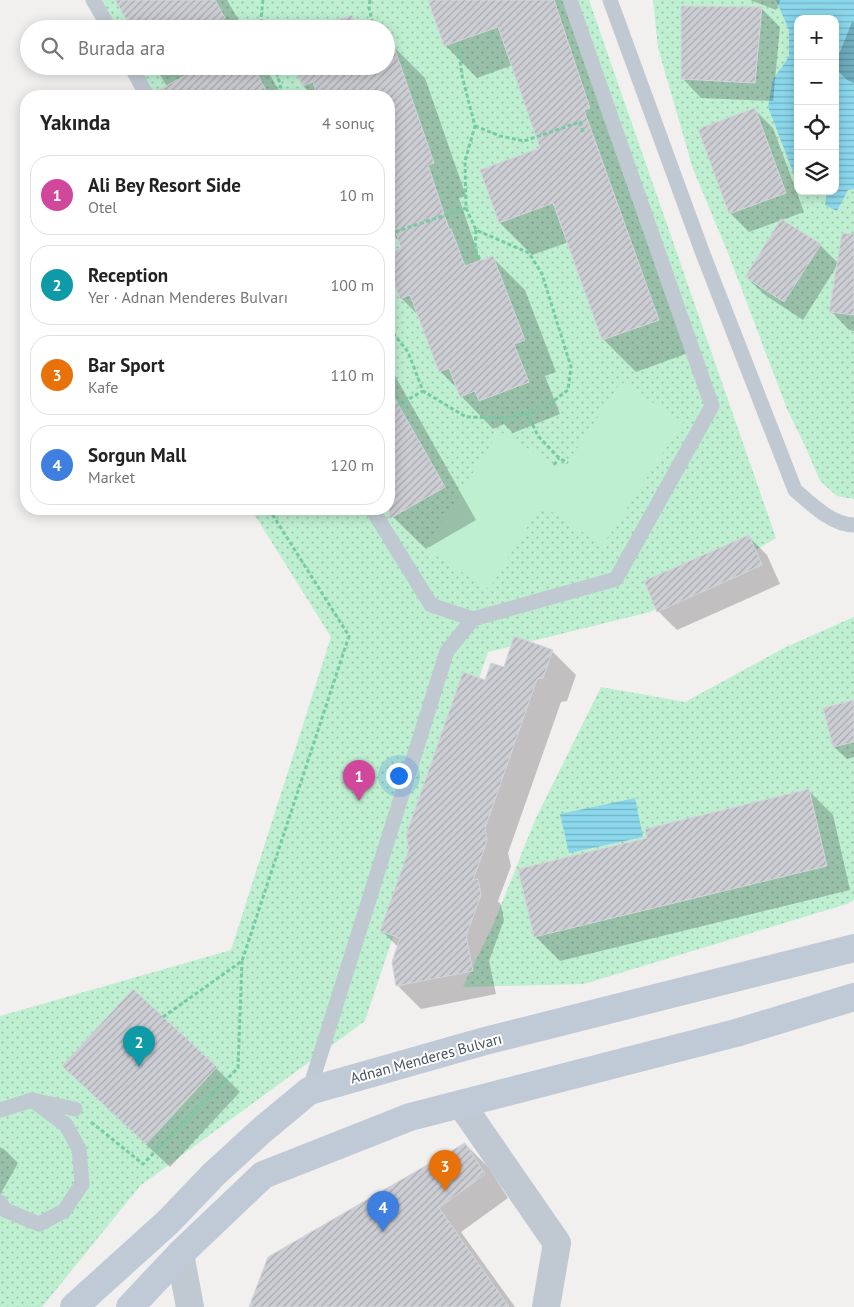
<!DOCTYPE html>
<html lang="tr">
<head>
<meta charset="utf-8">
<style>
	:root { --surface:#fff; --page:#f6f6f6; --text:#222; --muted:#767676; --line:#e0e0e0; --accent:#1a73e8 }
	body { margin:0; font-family:"PT Sans",sans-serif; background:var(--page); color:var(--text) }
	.controls { position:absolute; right:15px; top:15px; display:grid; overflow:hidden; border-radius:10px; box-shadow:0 2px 12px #0003 }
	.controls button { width:45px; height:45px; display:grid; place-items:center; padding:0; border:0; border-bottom:1px solid var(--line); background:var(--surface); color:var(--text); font:25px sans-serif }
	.you { position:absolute; left:398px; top:775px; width:18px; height:18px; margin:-12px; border:4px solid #fff; border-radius:50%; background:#1a73e8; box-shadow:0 0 0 8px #1a73e833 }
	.badge { display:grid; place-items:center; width:32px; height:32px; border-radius:50%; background:var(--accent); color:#fff; font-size:16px; font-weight:700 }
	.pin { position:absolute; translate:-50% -41px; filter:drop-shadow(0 1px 2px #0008) }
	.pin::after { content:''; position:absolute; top:26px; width:18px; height:15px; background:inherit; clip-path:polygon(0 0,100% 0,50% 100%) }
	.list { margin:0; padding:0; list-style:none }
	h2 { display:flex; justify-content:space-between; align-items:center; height:65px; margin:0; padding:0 20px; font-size:21px }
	h2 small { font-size:16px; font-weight:400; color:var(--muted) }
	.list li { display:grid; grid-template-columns:32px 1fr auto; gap:15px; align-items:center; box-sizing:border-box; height:80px; margin:0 10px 10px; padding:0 10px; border:1px solid var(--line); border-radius:20px }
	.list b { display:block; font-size:19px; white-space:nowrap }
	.list p { margin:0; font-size:16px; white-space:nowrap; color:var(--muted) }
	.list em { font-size:16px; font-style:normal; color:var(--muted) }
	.icon { flex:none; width:28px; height:28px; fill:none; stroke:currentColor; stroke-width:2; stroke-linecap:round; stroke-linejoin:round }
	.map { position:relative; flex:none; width:854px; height:1307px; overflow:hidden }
	.search { position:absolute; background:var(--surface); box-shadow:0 2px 12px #0003; left:20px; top:20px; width:375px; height:55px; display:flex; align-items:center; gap:12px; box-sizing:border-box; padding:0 18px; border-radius:28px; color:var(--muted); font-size:19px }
	.panel { position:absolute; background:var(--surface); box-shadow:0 2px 12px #0003; left:20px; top:90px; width:375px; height:425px; border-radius:20px }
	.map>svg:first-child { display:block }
</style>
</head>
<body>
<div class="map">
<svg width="854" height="1307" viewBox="0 0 854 1307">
	<defs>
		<pattern id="grass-dots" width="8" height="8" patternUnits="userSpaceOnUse" patternTransform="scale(1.25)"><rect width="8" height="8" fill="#beefd1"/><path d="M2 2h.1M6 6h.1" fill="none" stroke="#9cc4ad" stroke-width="1.8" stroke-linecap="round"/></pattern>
		<pattern id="water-rules" width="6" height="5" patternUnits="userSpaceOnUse" patternTransform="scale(1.25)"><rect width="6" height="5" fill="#8bd7eb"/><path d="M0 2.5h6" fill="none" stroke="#73b1c2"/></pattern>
		<pattern id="building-hatch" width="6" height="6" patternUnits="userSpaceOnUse" patternTransform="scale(1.25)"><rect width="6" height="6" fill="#ccced4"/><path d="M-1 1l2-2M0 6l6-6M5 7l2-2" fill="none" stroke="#a7aaaf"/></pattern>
	</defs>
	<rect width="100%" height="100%" fill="#f2efef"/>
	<g fill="url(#grass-dots)" fill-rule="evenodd">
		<path d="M 102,0 L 589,0 L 776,538 L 650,612 L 488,652 L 365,1021 L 140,1186 L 42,1307 L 0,1307 L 0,1016 L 231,950 L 331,637 L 251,509 L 389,509 L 389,96 L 152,96 L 136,66 L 386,66 L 386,29 L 117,29 Z"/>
		<path d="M 653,0 L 854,0 L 854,499 L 837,496 L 820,481 L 806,448 L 787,409 L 728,253 L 693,169 L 658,48 ZM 798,19 L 835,19 L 835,191 L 798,191 Z"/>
		<path d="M 854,617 L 854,900 L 847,904 L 584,984 L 463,987 L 493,925 L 535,820 L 601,687 L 685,702 L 786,647 Z"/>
	</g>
	<path fill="#beefd1" d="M 621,382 L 683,422 L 603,545 L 541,505 L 489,589 L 425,549 L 499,431 L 563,470 Z"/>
	<g fill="url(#water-rules)">
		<path d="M 776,0 L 854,0 L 854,189 L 848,190 L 837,211 L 825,205 L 827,191 L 835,191 L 835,19 L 798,19 L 798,185 L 768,107 L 773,79 L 789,57 L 789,30 Z"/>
		<path d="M 635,798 L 643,837 L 569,853 L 560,814 Z"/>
	</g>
	<g fill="#0003">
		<path d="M 117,0 L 227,0 L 244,29 L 133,29 Z"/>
		<path d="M 430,0 L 574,0 L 691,352 L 636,372 L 603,339 L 569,242 L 532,255 L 500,223 L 481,170 L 541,149 L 513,65 L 477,78 L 445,45 Z"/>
		<path d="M 750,0 L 780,0 L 776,10 Z"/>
		<path d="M 762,9 L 780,27 L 773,101 L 701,98 L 683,79 Z"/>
		<path d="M 351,17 L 363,29 L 316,29 Z"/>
		<path d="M 852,22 L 854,23 L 854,83 L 847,80 L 835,68 L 835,64 Z"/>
		<path d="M 393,46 L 425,78 L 466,196 L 459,198 L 480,260 L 482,261 L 492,257 L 525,290 L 556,372 L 545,376 L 560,414 L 513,433 L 504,424 L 493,429 L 461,396 L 458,389 L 440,371 L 420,317 L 401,298 L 389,267 L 389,254 L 403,249 L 401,243 L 389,231 L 389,96 L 314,96 L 303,86 L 297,66 L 386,66 Z"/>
		<path d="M 155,66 L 265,66 L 282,96 L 164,96 L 161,90 L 167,87 Z"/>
		<path d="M 754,109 L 773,128 L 804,212 L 749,232 L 731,214 L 699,130 Z"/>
		<path d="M 854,242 L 854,331 L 849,330 L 831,311 L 838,264 L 803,320 L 765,295 L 746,277 L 820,245 L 839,264 Z"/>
		<path d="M 389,365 L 476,520 L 426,549 L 393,517 L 389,509 Z"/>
		<path d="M 748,536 L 767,555 L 780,584 L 677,630 L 658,611 Z"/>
		<path d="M 552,651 L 576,675 L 567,701 L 561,702 L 508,853 L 511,866 L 498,901 L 501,905 L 504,920 L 489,961 L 496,994 L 421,1009 L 397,985 L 398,947 L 382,931 L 486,681 L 504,668 Z"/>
		<path d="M 854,702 L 854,757 L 847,759 L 834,747 Z"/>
		<path d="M 809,791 L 833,815 L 850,890 L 560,961 L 536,937 L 520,870 L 649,839 Z"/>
		<path d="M 216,1068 L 240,1092 L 170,1167 L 88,1090 Z"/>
		<path d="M 465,1144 L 488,1167 L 508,1198 L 461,1232 L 515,1307 L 251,1307 Z"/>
		<path d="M 0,1147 L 5,1150 L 18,1163 L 0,1195 Z"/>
	</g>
	<g fill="url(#building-hatch)" stroke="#d3d5da">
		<path d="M 115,0 L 215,0 L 225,18 L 204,29 L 132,29 Z"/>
		<path d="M 428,0 L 554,0 L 590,108 L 584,110 L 659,320 L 602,340 L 553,203 L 499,223 L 480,170 L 540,148 L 498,27 L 444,46 Z"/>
		<path d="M 681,6 L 762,7 L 755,83 L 681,79 Z"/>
		<path d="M 352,15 L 356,29 L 312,29 Z"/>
		<path d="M 392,41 L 434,163 L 428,165 L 449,229 L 451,229 L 465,266 L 493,256 L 525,340 L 514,344 L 529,382 L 479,401 L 475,391 L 460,397 L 449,368 L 439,372 L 410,295 L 400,299 L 389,270 L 389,253 L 401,248 L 389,212 L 389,96 L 318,96 L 313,82 L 302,86 L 295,66 L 386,66 L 386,47 L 389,46 L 389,42 Z"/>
		<path d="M 204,66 L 253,66 L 269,96 L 156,96 L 155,92 L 197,69 Z"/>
		<path d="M 755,108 L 786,193 L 729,214 L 698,129 Z"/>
		<path d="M 781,219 L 821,244 L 784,302 L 745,277 Z"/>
		<path d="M 842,233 L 854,234 L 854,315 L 829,312 Z"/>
		<path d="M 389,388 L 445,487 L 389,519 Z"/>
		<path d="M 749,535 L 762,565 L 657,612 L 644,581 Z"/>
		<path d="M 514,636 L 553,650 L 543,678 L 537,679 L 485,828 L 487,841 L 473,880 L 478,879 L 481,895 L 466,936 L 473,971 L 396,986 L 392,962 L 400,938 L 380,931 L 409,849 L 406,835 L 463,672 L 485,680 L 491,663 L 504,667 Z"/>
		<path d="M 854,700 L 854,742 L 833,747 L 823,708 Z"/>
		<path d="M 809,789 L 827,866 L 534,937 L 518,869 L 647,838 L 645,829 Z"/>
		<path d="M 133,989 L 217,1067 L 146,1144 L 62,1066 Z"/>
		<path d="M 465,1143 L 485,1174 L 439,1208 L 509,1307 L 249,1307 L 268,1257 Z"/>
	</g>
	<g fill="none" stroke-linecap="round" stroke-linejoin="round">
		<g stroke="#76cca2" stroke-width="3" stroke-dasharray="4 2.5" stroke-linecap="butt">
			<path d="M 263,0 L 261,18 L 265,29"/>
			<path d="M 370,0 L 369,8 L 373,25"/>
			<path d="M 275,66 L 283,96"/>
			<path d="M 475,126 L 500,136 L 524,141 L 580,122 L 583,132"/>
			<path d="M 476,230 L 475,248 L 480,260"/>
			<path d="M 389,234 L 466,208"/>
			<path d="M 389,328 L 408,352 L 423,391 L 466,417 L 507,418 L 527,413 L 548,405 L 568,390 L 571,367 L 542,274 L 529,253 L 476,230 L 466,208 L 465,161 L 475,126 L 462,76 L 458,41"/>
			<path d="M 398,405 L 423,391"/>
			<path d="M 527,413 L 538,436 L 559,458 L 568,463"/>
			<path d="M 554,465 L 559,458"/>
			<path d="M 163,1017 L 242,961 L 349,636 L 269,509"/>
			<path d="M 91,1122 L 143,1164 L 238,1068 L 242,961"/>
		</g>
		<g stroke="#c0c9d1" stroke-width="15">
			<path d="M 93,0 L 110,29"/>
			<path d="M 610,0 L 703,254 L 795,490 C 810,503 832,525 854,525"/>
			<path d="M 131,66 L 147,96"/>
			<path d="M 372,509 L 431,605 L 473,619"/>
			<path d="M 309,1091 L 447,651 L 473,619 L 616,579 L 712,406 L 570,0"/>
			<path d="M 0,1110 L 32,1100 L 75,1109"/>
			<path d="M 0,1202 L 5,1210 L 39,1224 L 64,1211 L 82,1184 L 79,1149 L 66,1125 L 32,1100"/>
		</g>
		<g stroke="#c0c9d1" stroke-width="28">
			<path d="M 461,1104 L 557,1243 L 546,1307"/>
			<path d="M 180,1254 L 190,1307"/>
		</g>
		<g stroke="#c0cad6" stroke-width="28">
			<path d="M 74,1307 L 168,1222 L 214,1174 L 261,1131 L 309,1091 L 485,1041 L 854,948"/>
			<path d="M 130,1307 L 180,1254 L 263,1175 L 410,1117 L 736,1033 L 854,997"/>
		</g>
	</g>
	<g text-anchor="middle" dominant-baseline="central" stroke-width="4" stroke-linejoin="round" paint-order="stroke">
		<g font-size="15" fill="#47525c" stroke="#fff">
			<text transform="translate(426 1058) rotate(-15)">Adnan Menderes Bulvarı</text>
		</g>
	</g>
</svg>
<div class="controls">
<button>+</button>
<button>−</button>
<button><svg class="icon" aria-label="locate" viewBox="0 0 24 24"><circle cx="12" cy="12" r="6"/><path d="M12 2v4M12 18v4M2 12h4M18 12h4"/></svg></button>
<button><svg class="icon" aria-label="layers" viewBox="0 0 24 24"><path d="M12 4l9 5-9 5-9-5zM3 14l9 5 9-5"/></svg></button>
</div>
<div class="you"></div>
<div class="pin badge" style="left:359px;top:801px;background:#d1479c">1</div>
<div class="pin badge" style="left:139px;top:1067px;background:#0f9aa8">2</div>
<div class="pin badge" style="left:445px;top:1191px;background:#e8710a">3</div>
<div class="pin badge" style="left:383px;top:1232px;background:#3f7fe0">4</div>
<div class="search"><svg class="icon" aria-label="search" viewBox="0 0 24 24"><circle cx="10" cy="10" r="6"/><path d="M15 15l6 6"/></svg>Burada ara</div>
<section class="panel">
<h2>Yakında<small>4 sonuç</small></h2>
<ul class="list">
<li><span class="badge" style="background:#d1479c">1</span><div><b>Ali Bey Resort Side</b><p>Otel</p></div><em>10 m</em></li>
<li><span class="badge" style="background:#0f9aa8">2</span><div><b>Reception</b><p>Yer · Adnan Menderes Bulvarı</p></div><em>100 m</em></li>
<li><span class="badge" style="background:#e8710a">3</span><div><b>Bar Sport</b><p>Kafe</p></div><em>110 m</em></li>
<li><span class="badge" style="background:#3f7fe0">4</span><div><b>Sorgun Mall</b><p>Market</p></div><em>120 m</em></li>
</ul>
</section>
</div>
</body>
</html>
